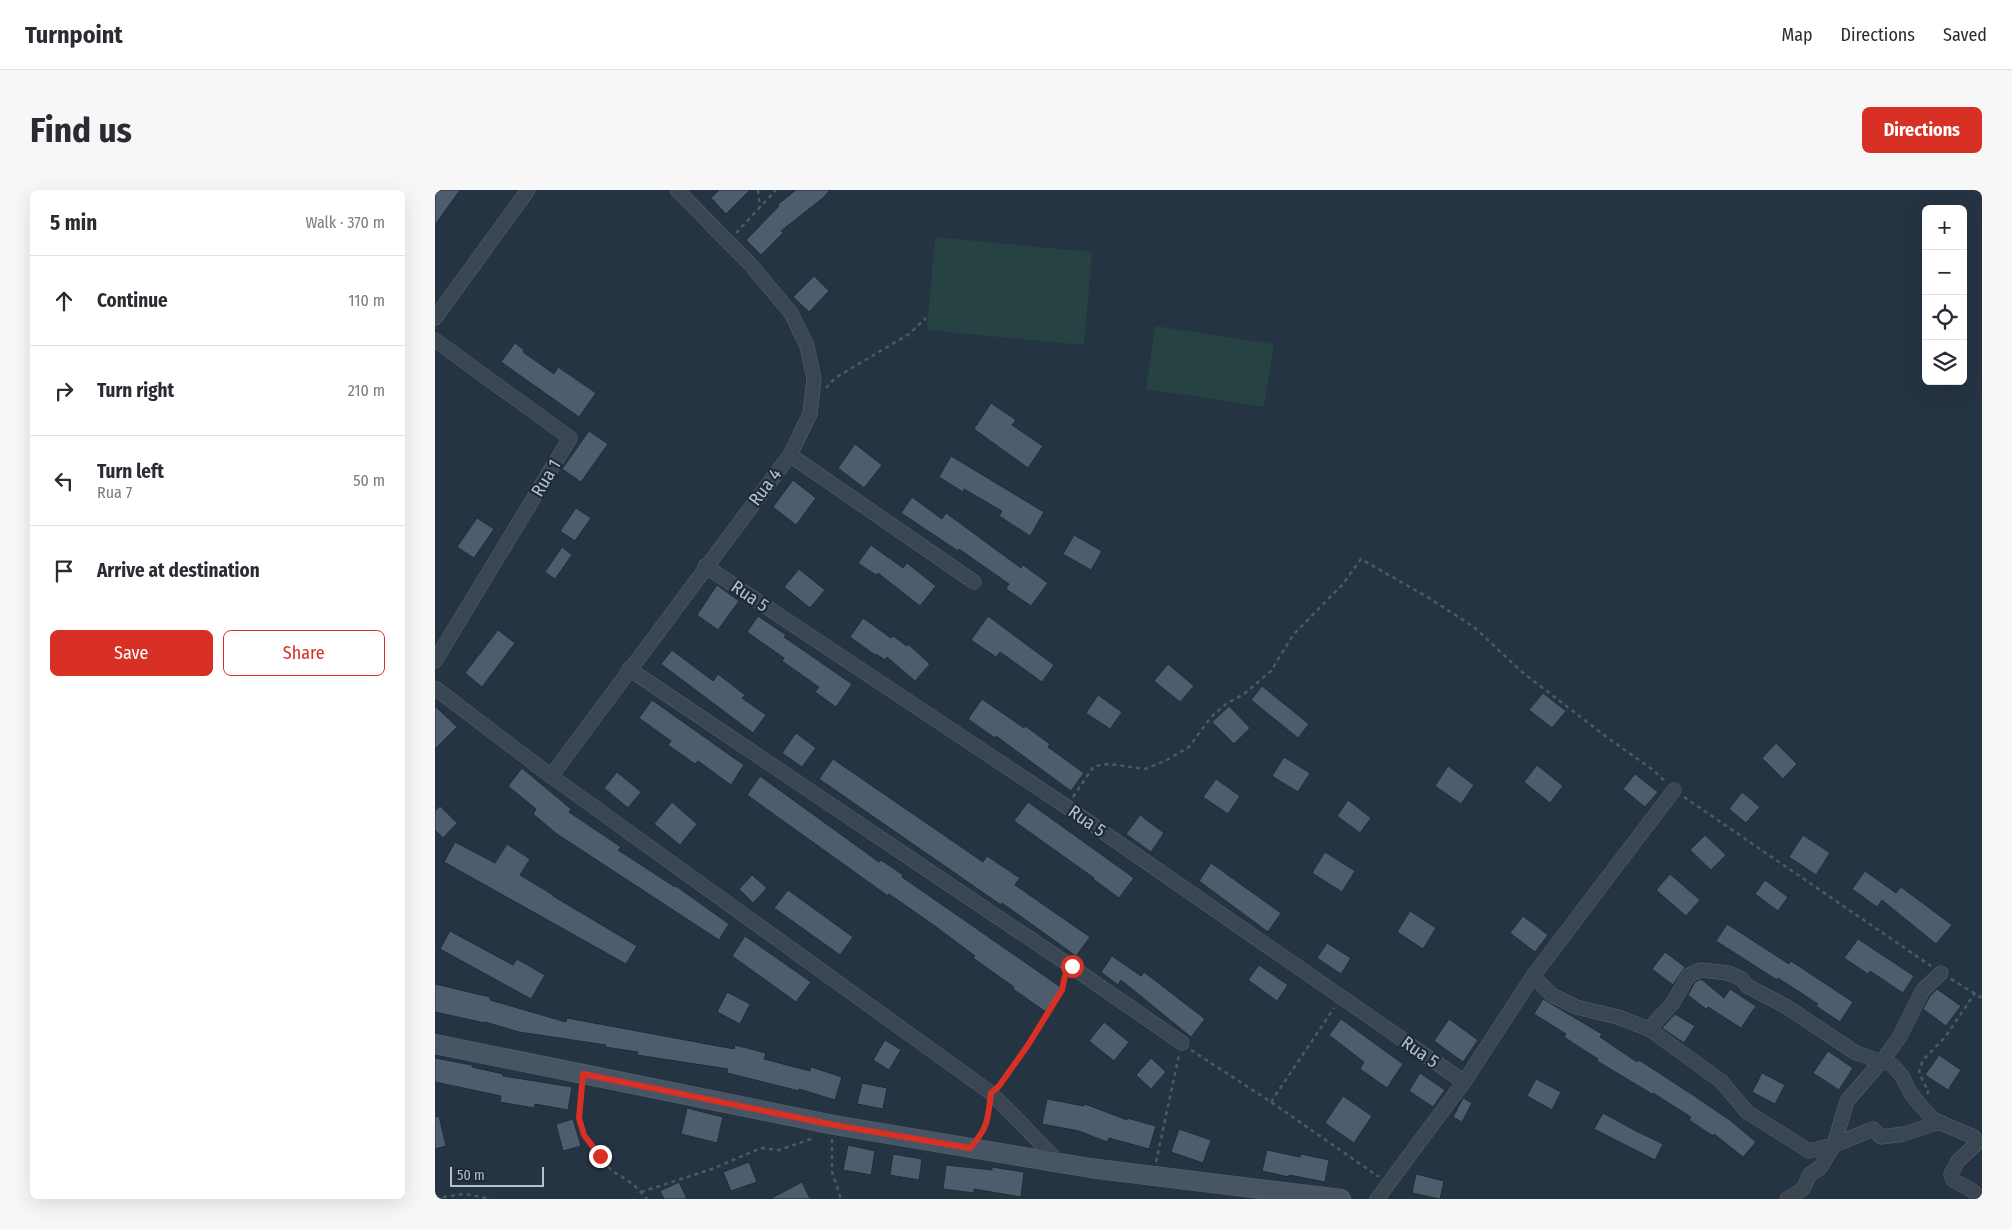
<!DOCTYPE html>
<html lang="en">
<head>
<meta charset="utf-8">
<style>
	:root { --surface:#fff; --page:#f7f7f7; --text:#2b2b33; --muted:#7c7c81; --line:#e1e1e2; --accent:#d93025 }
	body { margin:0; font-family:"Fira Sans Condensed",sans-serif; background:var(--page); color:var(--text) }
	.controls { position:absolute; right:15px; top:15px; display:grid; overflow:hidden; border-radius:8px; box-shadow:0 5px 20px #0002 }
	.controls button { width:45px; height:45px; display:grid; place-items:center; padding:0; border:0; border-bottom:1px solid var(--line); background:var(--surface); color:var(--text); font:25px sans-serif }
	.scale { position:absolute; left:15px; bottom:12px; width:94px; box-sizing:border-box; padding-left:5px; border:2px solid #b7c0cc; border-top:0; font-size:14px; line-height:18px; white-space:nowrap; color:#b7c0cc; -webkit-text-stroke:4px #1e2b37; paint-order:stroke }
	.stop { position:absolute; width:15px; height:15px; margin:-11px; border:4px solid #d93025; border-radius:50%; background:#fff }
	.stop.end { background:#d93025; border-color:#fff; box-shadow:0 1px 5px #0008 }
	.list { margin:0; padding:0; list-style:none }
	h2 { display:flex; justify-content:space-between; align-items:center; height:65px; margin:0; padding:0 20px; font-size:21px }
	h2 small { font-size:16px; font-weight:400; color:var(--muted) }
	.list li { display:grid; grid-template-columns:32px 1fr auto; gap:15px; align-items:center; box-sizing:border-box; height:90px; padding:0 20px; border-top:1px solid var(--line) }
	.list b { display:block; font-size:19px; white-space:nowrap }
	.list p { margin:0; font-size:16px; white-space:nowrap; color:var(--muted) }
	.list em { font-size:16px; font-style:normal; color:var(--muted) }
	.actions { display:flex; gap:10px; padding:15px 20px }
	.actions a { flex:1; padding:11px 0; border:1px solid var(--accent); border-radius:8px; text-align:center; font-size:18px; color:var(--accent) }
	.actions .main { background:var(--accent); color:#fff }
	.icon { flex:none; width:28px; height:28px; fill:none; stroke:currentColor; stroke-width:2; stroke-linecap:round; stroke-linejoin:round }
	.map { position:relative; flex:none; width:1547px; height:1009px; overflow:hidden; border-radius:8px }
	header { display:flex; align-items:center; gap:30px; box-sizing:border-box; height:70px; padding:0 25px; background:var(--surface); border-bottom:1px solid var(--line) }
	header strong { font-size:24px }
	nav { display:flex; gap:28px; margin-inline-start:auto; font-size:18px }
	.intro { display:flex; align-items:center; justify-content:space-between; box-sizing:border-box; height:120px; padding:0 30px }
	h1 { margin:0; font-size:35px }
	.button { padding:12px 22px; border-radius:8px; background:var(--accent); color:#fff; font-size:18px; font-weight:700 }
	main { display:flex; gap:30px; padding:0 30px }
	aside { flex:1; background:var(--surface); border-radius:8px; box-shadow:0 5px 20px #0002 }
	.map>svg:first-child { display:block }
</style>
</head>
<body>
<header>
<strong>Turnpoint</strong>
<nav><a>Map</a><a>Directions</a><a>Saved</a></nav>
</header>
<div class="intro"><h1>Find us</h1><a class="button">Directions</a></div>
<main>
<aside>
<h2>5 min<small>Walk · 370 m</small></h2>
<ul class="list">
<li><svg class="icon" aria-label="ahead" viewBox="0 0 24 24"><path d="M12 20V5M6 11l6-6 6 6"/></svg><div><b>Continue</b></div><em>110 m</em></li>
<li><svg class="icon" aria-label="right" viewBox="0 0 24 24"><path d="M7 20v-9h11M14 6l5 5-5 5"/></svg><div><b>Turn right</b></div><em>210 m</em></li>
<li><svg class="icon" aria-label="left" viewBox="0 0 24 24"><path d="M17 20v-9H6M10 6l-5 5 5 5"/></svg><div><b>Turn left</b><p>Rua 7</p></div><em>50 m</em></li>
<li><svg class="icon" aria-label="arrive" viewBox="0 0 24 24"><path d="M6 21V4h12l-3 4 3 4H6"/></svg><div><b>Arrive at destination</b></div></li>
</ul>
<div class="actions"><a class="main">Save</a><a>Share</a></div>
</aside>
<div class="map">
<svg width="1547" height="1009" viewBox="0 0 1547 1009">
	<rect width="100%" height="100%" fill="#253442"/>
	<g fill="#274243">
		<path d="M 500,47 L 657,62 L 649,155 L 492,140 Z"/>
		<path d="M 720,136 L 839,154 L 829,217 L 711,199 Z"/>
	</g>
	<g fill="#4e5d6d" stroke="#202d39">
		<path d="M 0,0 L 25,0 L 0,35 Z"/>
		<path d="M 284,0 L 315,0 L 291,24 L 276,8 Z"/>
		<path d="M 361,0 L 395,0 L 388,8 L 346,41 L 348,43 L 326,65 L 311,50 L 344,16 L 342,15 Z"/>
		<path d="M 379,86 L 394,101 L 374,122 L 358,107 Z"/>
		<path d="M 80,153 L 89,160 L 88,162 L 119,184 L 123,177 L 161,203 L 144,227 L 66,172 Z"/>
		<path d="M 556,213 L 581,230 L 577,235 L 608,256 L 593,278 L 539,239 Z"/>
		<path d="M 154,241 L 173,254 L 146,292 L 127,279 Z"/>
		<path d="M 420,254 L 447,275 L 429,298 L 403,278 Z"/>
		<path d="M 516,266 L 609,322 L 595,346 L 564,326 L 567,321 L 529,299 L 528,302 L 504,287 Z"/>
		<path d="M 358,290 L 381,308 L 361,335 L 338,317 Z"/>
		<path d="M 477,307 L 507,329 L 511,323 L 586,378 L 588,375 L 613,393 L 596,416 L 571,399 L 574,394 L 524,359 L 523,361 L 466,323 Z"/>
		<path d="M 141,318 L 156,328 L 140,351 L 125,341 Z"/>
		<path d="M 42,328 L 59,339 L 39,368 L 22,357 Z"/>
		<path d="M 639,345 L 667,361 L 656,380 L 628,364 Z"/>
		<path d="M 436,355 L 468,378 L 472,373 L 501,396 L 485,416 L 443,383 L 441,385 L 423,373 Z"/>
		<path d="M 127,357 L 137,365 L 120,389 L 110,382 Z"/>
		<path d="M 364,379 L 390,400 L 375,418 L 349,397 Z"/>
		<path d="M 282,395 L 304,411 L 283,440 L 262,425 Z"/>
		<path d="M 323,426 L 351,445 L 349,447 L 417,494 L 401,517 L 380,502 L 384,497 L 347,471 L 349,468 L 312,442 Z"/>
		<path d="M 553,426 L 619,475 L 607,492 L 565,462 L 561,467 L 536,450 Z"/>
		<path d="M 428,428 L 456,448 L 458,446 L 472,456 L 473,454 L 495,474 L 480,491 L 452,467 L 450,470 L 441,464 L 440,465 L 415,447 Z"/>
		<path d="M 63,440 L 80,453 L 47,497 L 30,483 Z"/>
		<path d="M 237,460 L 278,491 L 283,484 L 310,505 L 307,508 L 331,525 L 318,543 L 226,474 Z"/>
		<path d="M 733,474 L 759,496 L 745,512 L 719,491 Z"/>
		<path d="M 827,496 L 874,534 L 863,548 L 816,510 Z"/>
		<path d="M 1108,503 L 1131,521 L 1117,538 L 1094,520 Z"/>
		<path d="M 663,505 L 687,522 L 675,539 L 651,523 Z"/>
		<path d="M 547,509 L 589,538 L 590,536 L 615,554 L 613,557 L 649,583 L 636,601 L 561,546 L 560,548 L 533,529 Z"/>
		<path d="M 217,510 L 309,575 L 296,595 L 263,571 L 260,574 L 233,555 L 236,551 L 204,528 Z"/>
		<path d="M 0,516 L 22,537 L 0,559 Z"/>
		<path d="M 794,516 L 815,538 L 799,554 L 777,532 Z"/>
		<path d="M 361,543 L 381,558 L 367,577 L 347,563 Z"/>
		<path d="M 1341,553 L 1362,574 L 1348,589 L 1327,568 Z"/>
		<path d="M 849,567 L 875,583 L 863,602 L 837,586 Z"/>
		<path d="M 398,569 L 548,672 L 552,666 L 585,688 L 580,695 L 655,747 L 641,766 L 567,713 L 566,715 L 384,589 Z"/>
		<path d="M 1102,575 L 1128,596 L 1115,613 L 1089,592 Z"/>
		<path d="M 1013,576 L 1039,595 L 1026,614 L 1000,596 Z"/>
		<path d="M 87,578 L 136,619 L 134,622 L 186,657 L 183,660 L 240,697 L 241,696 L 294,734 L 284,750 L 122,644 L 98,624 L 101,619 L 73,596 Z"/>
		<path d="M 182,582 L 206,602 L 193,618 L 169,598 Z"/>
		<path d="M 1200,584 L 1223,602 L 1210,617 L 1188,599 Z"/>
		<path d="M 325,586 L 444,672 L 446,670 L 468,685 L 467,687 L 627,798 L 611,822 L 578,799 L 579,797 L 538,768 L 540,766 L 500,736 L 454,704 L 453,706 L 312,605 Z"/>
		<path d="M 781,589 L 805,606 L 793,624 L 768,607 Z"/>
		<path d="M 1307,602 L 1325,617 L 1311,633 L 1294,619 Z"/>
		<path d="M 913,610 L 936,628 L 925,643 L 902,626 Z"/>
		<path d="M 237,612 L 262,634 L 245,655 L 219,634 Z"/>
		<path d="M 593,612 L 699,688 L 684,708 L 658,689 L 659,688 L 579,631 Z"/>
		<path d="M 5,616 L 22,633 L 8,648 L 0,640 L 0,621 Z"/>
		<path d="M 705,625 L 729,643 L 716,662 L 691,644 Z"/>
		<path d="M 1270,645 L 1291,665 L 1276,680 L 1255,660 Z"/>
		<path d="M 1368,645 L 1395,663 L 1381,685 L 1354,667 Z"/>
		<path d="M 20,652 L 60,673 L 72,654 L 95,669 L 85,685 L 118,705 L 118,706 L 202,756 L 191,774 L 9,672 Z"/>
		<path d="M 890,662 L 920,681 L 907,702 L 877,683 Z"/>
		<path d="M 776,673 L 846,723 L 833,742 L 764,691 Z"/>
		<path d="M 1430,681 L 1461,703 L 1466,697 L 1517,735 L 1501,754 L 1447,710 L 1442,717 L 1417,699 Z"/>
		<path d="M 1235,684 L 1265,710 L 1251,726 L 1221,700 Z"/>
		<path d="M 317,685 L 332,698 L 318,713 L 304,699 Z"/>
		<path d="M 1330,690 L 1353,707 L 1343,721 L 1320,704 Z"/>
		<path d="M 353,700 L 418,747 L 405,765 L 339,718 Z"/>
		<path d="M 975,721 L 1001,738 L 988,759 L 962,742 Z"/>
		<path d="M 1088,726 L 1113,745 L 1100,762 L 1075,743 Z"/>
		<path d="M 1292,734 L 1354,774 L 1356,771 L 1418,812 L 1405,832 L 1381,816 L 1383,814 L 1343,788 L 1342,790 L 1281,751 Z"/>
		<path d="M 15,741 L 78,775 L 82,769 L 110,785 L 96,809 L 5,759 Z"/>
		<path d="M 310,746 L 376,792 L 361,812 L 297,766 Z"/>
		<path d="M 1423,749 L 1479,786 L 1468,803 L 1435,781 L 1433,784 L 1409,768 Z"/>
		<path d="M 892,753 L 916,768 L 906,784 L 882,768 Z"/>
		<path d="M 1230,762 L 1250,777 L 1238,795 L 1217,779 Z"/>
		<path d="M 677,766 L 706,786 L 709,782 L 770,829 L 756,847 L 686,790 L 683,795 L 666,782 Z"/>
		<path d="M 824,775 L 853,795 L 842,811 L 813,790 Z"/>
		<path d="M 1266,789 L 1289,808 L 1295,799 L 1321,816 L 1306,838 L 1273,817 L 1271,819 L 1253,805 L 1260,792 Z"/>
		<path d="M 0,794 L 55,807 L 55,810 L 131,832 L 132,828 L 299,859 L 300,855 L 331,863 L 329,869 L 375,881 L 376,877 L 407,887 L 400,910 L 364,899 L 364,901 L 292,883 L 293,879 L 202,865 L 203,862 L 170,857 L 171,855 L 84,842 L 50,832 L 50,833 L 0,822 Z"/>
		<path d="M 1502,799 L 1526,816 L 1511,836 L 1488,819 L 1495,806 Z"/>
		<path d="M 292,802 L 315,814 L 305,834 L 282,822 Z"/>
		<path d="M 1108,809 L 1167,844 L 1165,847 L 1202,872 L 1204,870 L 1261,907 L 1296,931 L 1321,952 L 1308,967 L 1279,944 L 1278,946 L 1254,930 L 1256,927 L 1218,903 L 1217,904 L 1162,871 L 1163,869 L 1129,847 L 1131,844 L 1099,824 Z"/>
		<path d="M 1240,824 L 1260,836 L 1249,853 L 1227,838 Z"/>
		<path d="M 906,829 L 968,874 L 952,898 L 925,879 L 929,872 L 894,845 Z"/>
		<path d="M 1014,829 L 1043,850 L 1028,872 L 999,851 Z"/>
		<path d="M 669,832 L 694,852 L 679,871 L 654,851 Z"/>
		<path d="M 450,850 L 466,860 L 454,880 L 438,870 Z"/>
		<path d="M 1393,861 L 1418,878 L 1404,900 L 1378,883 Z"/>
		<path d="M 1504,865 L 1526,880 L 1513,900 L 1490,885 Z"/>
		<path d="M 0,868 L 37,875 L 37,877 L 68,884 L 68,886 L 137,897 L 133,920 L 100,914 L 99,918 L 65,912 L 66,906 L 0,892 Z"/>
		<path d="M 716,868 L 731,882 L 716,899 L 701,885 Z"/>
		<path d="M 985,883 L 1010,900 L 998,917 L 974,901 Z"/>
		<path d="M 1327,883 L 1350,895 L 1340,914 L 1317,902 Z"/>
		<path d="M 1101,889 L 1126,902 L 1117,920 L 1092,906 Z"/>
		<path d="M 427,893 L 452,898 L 448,919 L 422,914 Z"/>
		<path d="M 908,906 L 937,926 L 919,953 L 890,933 Z"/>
		<path d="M 1028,908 L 1037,913 L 1027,932 L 1018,927 Z"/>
		<path d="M 612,909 L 649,916 L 650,914 L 692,930 L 692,928 L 721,936 L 714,959 L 674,948 L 672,952 L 644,941 L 607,934 Z"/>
		<path d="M 252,918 L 288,927 L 282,953 L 246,944 Z"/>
		<path d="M 1168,923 L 1201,941 L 1228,954 L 1220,970 L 1159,939 Z"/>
		<path d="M 4,926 L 11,956 L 0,959 L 0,927 Z"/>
		<path d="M 138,929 L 146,956 L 128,961 L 121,934 Z"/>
		<path d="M 744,939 L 776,950 L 768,973 L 736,962 Z"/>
		<path d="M 413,955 L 440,961 L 436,985 L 408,980 Z"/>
		<path d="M 832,960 L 865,967 L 866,964 L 894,970 L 890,992 L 854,985 L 854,987 L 827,981 Z"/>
		<path d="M 458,964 L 487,969 L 484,990 L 455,985 Z"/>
		<path d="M 314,972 L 322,992 L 296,1001 L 288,982 Z"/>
		<path d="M 511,975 L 557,980 L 557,977 L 589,982 L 586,1007 L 539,999 L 539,1003 L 508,999 Z"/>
		<path d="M 981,984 L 1009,991 L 1005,1009 L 977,1003 Z"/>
		<path d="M 244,992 L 252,1009 L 229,1009 L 225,1001 Z"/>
		<path d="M 367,992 L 375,1009 L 335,1009 Z"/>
	</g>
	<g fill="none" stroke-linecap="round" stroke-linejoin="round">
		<g stroke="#58636f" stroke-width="15">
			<g id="street">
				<path d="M 0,128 L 93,0"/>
				<path d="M 0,150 L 135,248 L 0,471"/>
				<path d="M 355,265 L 539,392"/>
				<path d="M 270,376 L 632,617 L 1029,892"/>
				<path d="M 194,479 L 637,777 L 747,853"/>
				<path d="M 0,498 L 116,586 L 556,903 L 625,973"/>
				<path d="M 116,586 L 355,265 L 375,224 L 379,189 L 372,156 L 356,123 L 315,74 L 242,0"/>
				<path d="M 1098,786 L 1117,805 L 1141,817 L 1183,827 L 1214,839 L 1286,891 L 1312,922 L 1374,961 L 1399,955 L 1438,939 L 1446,947 L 1469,944 L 1505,932"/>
				<path d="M 1214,839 L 1237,814 L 1254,785 L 1266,780 L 1293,783 L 1307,789 L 1312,796 L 1352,817 L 1421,863 L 1457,875 L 1467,886 L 1475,902 L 1485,915 L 1499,930 L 1539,947 L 1541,954 L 1523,971 L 1516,984 L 1518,990 L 1538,1001 L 1545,1009"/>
				<path d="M 942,1009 L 1029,892 L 1098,786 L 1239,600"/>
				<path d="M 1352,1009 L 1368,999 L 1375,984 L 1385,978 L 1399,955 L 1412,911 L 1450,867 L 1465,846 L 1488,800 L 1506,783"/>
			</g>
		</g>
		<g stroke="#58636f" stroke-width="20">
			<path id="secondary" d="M 0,854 L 399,935 L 655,978 L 906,1009"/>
		</g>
		<g stroke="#465e5f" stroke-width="2.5" stroke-dasharray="4 4" stroke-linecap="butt">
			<path d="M 323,0 L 325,17"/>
			<path d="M 301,43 L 341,0"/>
			<path d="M 391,198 L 400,188 L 474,144 L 491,128"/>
			<path d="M 638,607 L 659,576 L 674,574 L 710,579 L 730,571 L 754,557 L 776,527 L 791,514 L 809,504 L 836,481 L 858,445 L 907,395 L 926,369 L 994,408 L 1039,437 L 1087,482 L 1173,548 L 1218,580 L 1230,591"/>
			<path d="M 1249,607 L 1496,776"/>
			<path d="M 1516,789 L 1547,808"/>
			<path d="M 756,860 L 836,912 L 944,987"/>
			<path d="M 565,894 C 586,867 624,818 630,786"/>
			<path d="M 147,898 L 144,928 L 149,945 L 176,980 L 198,994 L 212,1009"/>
			<path d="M 1492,904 L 1494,900 L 1489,894 L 1484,881 L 1488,870 L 1511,846 L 1540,803"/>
			<path d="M 836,912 L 899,818"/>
			<path d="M 546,946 L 553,932 L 554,920"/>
			<path d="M 397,949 L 397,982 L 406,1009"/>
			<path d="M 721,972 L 744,865"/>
			<path d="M 206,1002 L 277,979 L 326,958 L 344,960 L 379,948"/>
			<path d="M 0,1008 L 30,1004 L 56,1009"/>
		</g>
		<use href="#street" stroke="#3a4651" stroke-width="14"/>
		<use href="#secondary" stroke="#485565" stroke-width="19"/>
	</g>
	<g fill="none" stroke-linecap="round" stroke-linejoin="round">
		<path stroke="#d93025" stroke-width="6" d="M 165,966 L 149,945 L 144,928 L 148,884 L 399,935 L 535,958 C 553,938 553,929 556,903 L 564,896 L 593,855 L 627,800 L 630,786 L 637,776"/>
	</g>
	<g text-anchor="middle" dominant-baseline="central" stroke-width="4.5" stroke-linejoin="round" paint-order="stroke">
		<g font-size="18" fill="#b7c0cc" stroke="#1e2b37">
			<text transform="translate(111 288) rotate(-59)">Rua 1</text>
			<text transform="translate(330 297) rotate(-53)">Rua 4</text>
			<text transform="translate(315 406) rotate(34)">Rua 5</text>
			<text transform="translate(652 631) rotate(35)">Rua 5</text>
			<text transform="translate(985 862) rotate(35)">Rua 5</text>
		</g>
	</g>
</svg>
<div class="controls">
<button>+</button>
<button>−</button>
<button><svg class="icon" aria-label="locate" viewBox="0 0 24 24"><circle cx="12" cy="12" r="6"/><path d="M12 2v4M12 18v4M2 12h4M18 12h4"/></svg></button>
<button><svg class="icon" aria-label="layers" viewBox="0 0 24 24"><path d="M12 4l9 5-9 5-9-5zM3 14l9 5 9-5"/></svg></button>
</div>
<div class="scale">50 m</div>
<div class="stop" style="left:637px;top:776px"></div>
<div class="stop end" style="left:165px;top:966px"></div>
</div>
</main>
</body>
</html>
